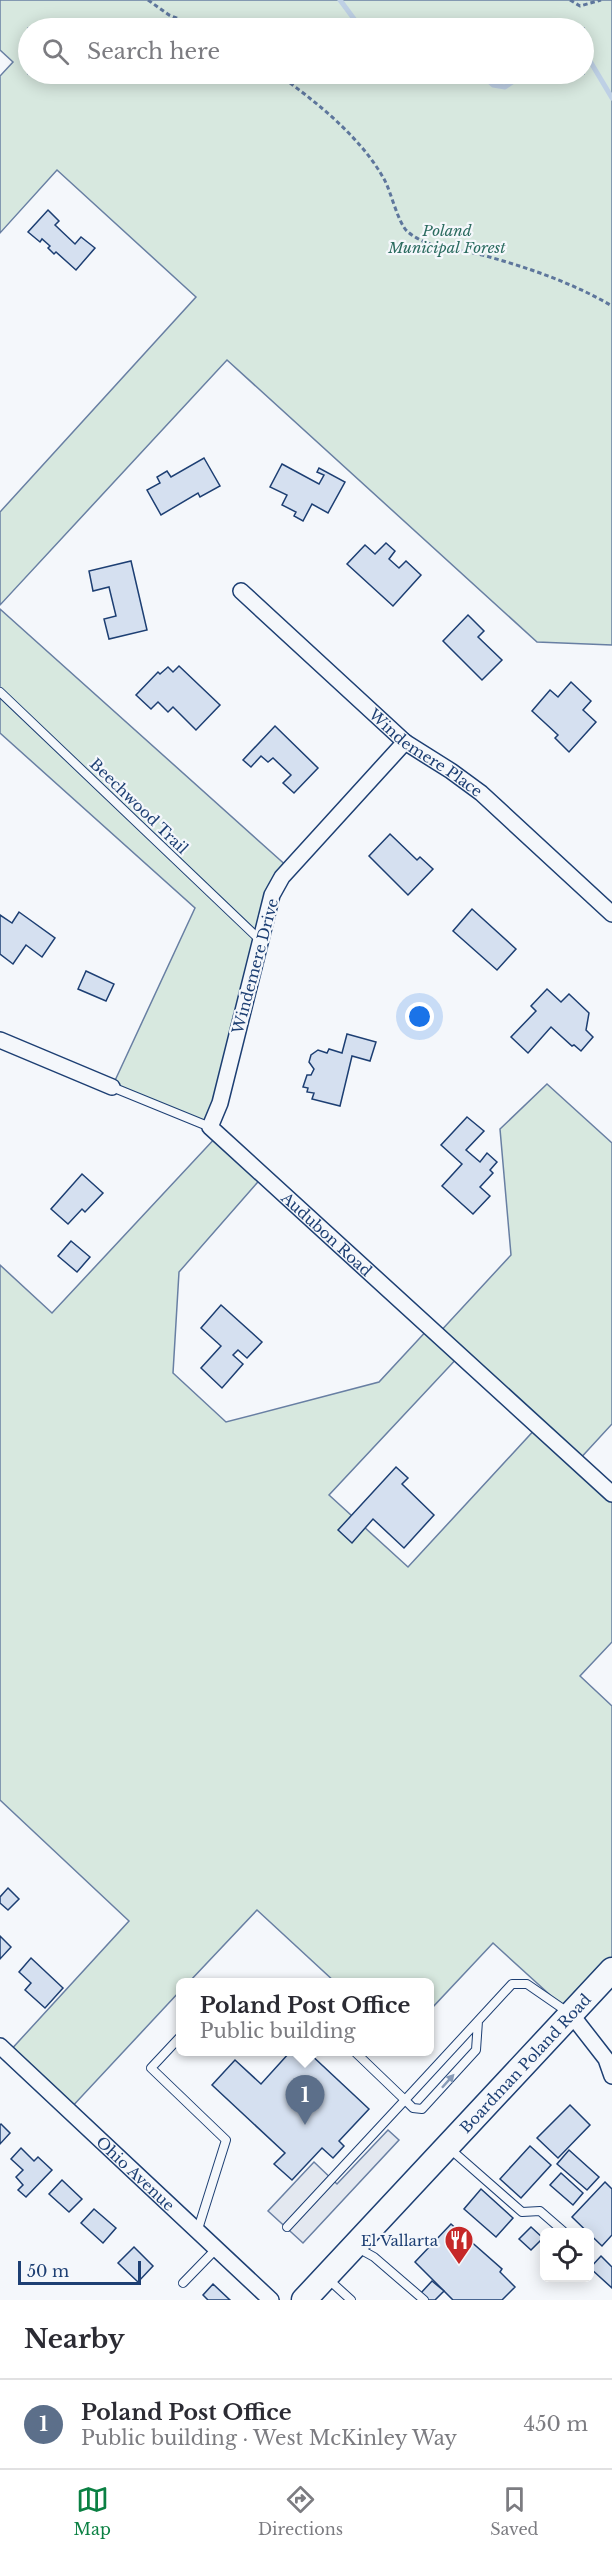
<!DOCTYPE html>
<html lang="en">
<head>
<meta charset="utf-8">
<style>
	:root { --surface:#fff; --page:#f7f7f7; --text:#2b2b33; --muted:#7c7c81; --line:#e1e1e2; --accent:#0b8043 }
	body { margin:0; font-family:"Libre Baskerville",serif; background:var(--page); color:var(--text) }
	.controls { position:absolute; right:18px; bottom:18px; display:grid; overflow:hidden; border-radius:9px; box-shadow:0 3px 15px #0003 }
	.controls button { width:54px; height:54px; display:grid; place-items:center; padding:0; border:0; border-bottom:2px solid var(--line); background:var(--surface); color:var(--text); font:30px sans-serif }
	.scale { position:absolute; left:18px; bottom:15px; width:123px; box-sizing:border-box; padding-left:6px; border:3px solid #1d3f73; border-top:0; font-size:16px; line-height:21px; white-space:nowrap; color:#1d3f73; -webkit-text-stroke:4px #f4f7fb; paint-order:stroke }
	.you { position:absolute; left:420px; top:1017px; width:21px; height:21px; margin:-15px; border:4px solid #fff; border-radius:50%; background:#1a73e8; box-shadow:0 0 0 9px #1a73e833 }
	.badge { display:grid; place-items:center; width:39px; height:39px; border-radius:50%; background:var(--accent); color:#fff; font-size:20px; font-weight:700 }
	.pin { position:absolute; translate:-50% -50px; filter:drop-shadow(0 2px 3px #0008) }
	.pin::after { content:''; position:absolute; top:32px; width:21px; height:18px; background:inherit; clip-path:polygon(0 0,100% 0,50% 100%) }
	.popup { position:absolute; left:176px; top:1978px; width:258px; height:78px; box-sizing:border-box; display:grid; place-content:center; border-radius:9px; background:var(--surface); filter:drop-shadow(0 2px 4px #0005); font-size:20px; white-space:nowrap; color:var(--muted) }
	.popup b { font-size:22px; color:var(--text) }
	.popup::after { content:''; position:absolute; left:50%; top:100%; margin-left:-12px; border:12px solid transparent; border-top-color:var(--surface) }
	.list { margin:0; padding:0; list-style:none }
	h2 { display:flex; justify-content:space-between; align-items:center; height:78px; margin:0; padding:0 24px; font-size:26px }
	h2 small { font-size:20px; font-weight:400; color:var(--muted) }
	.list li { display:grid; grid-template-columns:39px 1fr auto; gap:18px; align-items:center; box-sizing:border-box; height:90px; padding:0 24px; border-top:2px solid var(--line) }
	.list b { display:block; font-size:22px; white-space:nowrap }
	.list p { margin:0; font-size:20px; white-space:nowrap; color:var(--muted) }
	.list em { font-size:20px; font-style:normal; color:var(--muted) }
	.icon { flex:none; width:33px; height:33px; fill:none; stroke:currentColor; stroke-width:2; stroke-linecap:round; stroke-linejoin:round }
	.map { position:relative; flex:none; width:612px; height:2300px; overflow:hidden }
	.search { position:absolute; background:var(--surface); box-shadow:0 3px 15px #0003; left:18px; right:18px; top:18px; height:66px; display:flex; align-items:center; gap:15px; box-sizing:border-box; padding:0 21px; border-radius:33px; color:var(--muted); font-size:22px }
	.sheet { height:168px; background:var(--surface) }
	nav { display:flex; justify-content:space-around; align-items:center; box-sizing:border-box; height:84px; border-top:2px solid var(--line); background:var(--surface); font-size:16px; color:var(--muted) }
	nav a { display:grid; justify-items:center; gap:3px }
	nav .on { color:var(--accent) }
	.map>svg:first-child { display:block }
</style>
</head>
<body>
<div class="map">
<svg width="612" height="2300" viewBox="0 0 612 2300">
	<rect width="100%" height="100%" fill="#f4f7fb"/>
	<g fill="#d7e8df" stroke="#687fa3" stroke-width="1.5" fill-rule="evenodd">
		<path d="M 0,0 L 612,0 L 612,645 L 537,642 L 227,360 L 0,605 L 0,512 L 196,297 L 57,170 L 0,233 L 0,76 L 13,62 L 0,50 ZM 584,28 L 584,74 L 28,74 L 28,28 Z"/>
		<path d="M 0,609 L 289,868 L 282,877 L 210,1127 L 112,1087 L 195,908 L 0,733 Z"/>
		<path d="M 547,1084 L 612,1143 L 612,1424 L 577,1462 L 612,1494 L 612,1642 L 580,1676 L 612,1706 L 612,1970 L 571,2014 L 493,1943 L 430,2010 L 430,1982 L 335,1982 L 257,1910 L 189,1982 L 180,1982 L 180,1991 L 69,2110 L 8,2053 L 129,1921 L 0,1800 L 0,1265 L 52,1313 L 218,1135 L 264,1175 L 179,1272 L 173,1373 L 226,1422 L 379,1382 L 430,1327 L 438,1334 L 511,1255 L 500,1129 ZM 460,1355 L 538,1426 L 408,1567 L 329,1495 Z"/>
	</g>
	<path fill="#e3e8f0" stroke="#687fa3" stroke-width="1.5" d="M 388,2130 L 399,2140 L 303,2243 L 268,2211 L 314,2162 L 337,2184 Z"/>
	<g fill="none" stroke-linecap="round" stroke-linejoin="round">
		<g stroke="#bed0e5" stroke-width="5">
			<path d="M 340,0 L 360,27 L 366,28"/>
			<path d="M 584,51 L 612,98"/>
			<path d="M 481,74 L 493,85 L 505,87 L 518,78 L 520,74"/>
		</g>
	</g>
	<g fill="#d5e0f0" stroke="#1d3f73" stroke-width="1.5">
		<path d="M 48,210 L 59,221 L 55,225 L 75,244 L 81,237 L 95,248 L 76,270 L 56,252 L 54,254 L 48,248 L 50,246 L 42,239 L 40,242 L 28,232 Z"/>
		<path d="M 204,458 L 220,486 L 200,497 L 198,493 L 161,515 L 147,490 L 160,483 L 157,477 L 167,471 L 171,477 Z"/>
		<path d="M 282,464 L 319,484 L 324,475 L 317,472 L 319,468 L 345,482 L 328,513 L 312,504 L 303,521 L 294,516 L 296,512 L 282,505 L 287,495 L 270,487 Z"/>
		<path d="M 386,543 L 395,551 L 389,559 L 399,568 L 406,561 L 421,575 L 393,606 L 347,564 L 365,545 L 375,554 Z"/>
		<path d="M 131,561 L 147,630 L 109,639 L 104,619 L 116,616 L 109,587 L 93,591 L 89,571 Z"/>
		<path d="M 468,615 L 484,631 L 478,637 L 502,660 L 482,680 L 443,641 Z"/>
		<path d="M 179,666 L 220,705 L 196,730 L 173,707 L 168,712 L 158,702 L 151,709 L 136,695 L 158,672 L 160,674 L 168,667 L 173,672 Z"/>
		<path d="M 571,682 L 591,701 L 583,710 L 596,722 L 569,752 L 555,738 L 558,735 L 532,711 L 550,690 L 558,697 Z"/>
		<path d="M 275,726 L 318,768 L 294,793 L 283,783 L 291,775 L 273,758 L 268,762 L 261,756 L 251,767 L 243,760 Z"/>
		<path d="M 390,834 L 417,860 L 420,857 L 433,869 L 408,895 L 369,856 Z"/>
		<path d="M 472,909 L 516,949 L 497,970 L 453,931 Z"/>
		<path d="M 19,912 L 55,938 L 42,957 L 26,945 L 13,964 L 0,954 L 0,915 L 12,923 Z"/>
		<path d="M 86,971 L 114,984 L 106,1001 L 78,989 Z"/>
		<path d="M 547,989 L 561,1002 L 569,994 L 589,1013 L 586,1030 L 593,1037 L 581,1051 L 574,1045 L 572,1046 L 551,1027 L 528,1053 L 511,1037 L 536,1011 L 531,1006 Z"/>
		<path d="M 347,1034 L 376,1042 L 370,1061 L 352,1056 L 340,1106 L 312,1099 L 314,1093 L 307,1092 L 308,1088 L 303,1087 L 307,1075 L 311,1075 L 314,1069 L 309,1062 L 311,1055 L 318,1050 L 327,1053 L 329,1049 L 342,1053 Z"/>
		<path d="M 467,1117 L 484,1131 L 466,1150 L 480,1162 L 487,1153 L 497,1162 L 490,1170 L 493,1173 L 480,1187 L 490,1196 L 473,1214 L 442,1186 L 462,1164 L 441,1145 Z"/>
		<path d="M 82,1174 L 103,1193 L 85,1212 L 82,1209 L 68,1224 L 51,1209 Z"/>
		<path d="M 71,1241 L 90,1257 L 77,1272 L 58,1256 Z"/>
		<path d="M 221,1305 L 262,1342 L 247,1358 L 238,1350 L 233,1355 L 243,1364 L 222,1388 L 201,1368 L 221,1346 L 201,1328 Z"/>
		<path d="M 396,1467 L 408,1478 L 402,1484 L 434,1515 L 404,1548 L 373,1519 L 352,1543 L 338,1530 Z"/>
		<path d="M 8,1888 L 19,1899 L 8,1910 L 0,1903 L 0,1897 Z"/>
		<path d="M 0,1936 L 11,1947 L 0,1959 Z"/>
		<path d="M 31,1958 L 63,1988 L 45,2008 L 25,1990 L 31,1983 L 19,1972 Z"/>
		<path d="M 290,2052 L 308,2052 L 369,2109 L 339,2141 L 344,2146 L 333,2158 L 322,2148 L 292,2180 L 274,2164 L 285,2153 L 212,2085 L 235,2060 L 261,2084 Z"/>
		<path d="M 570,2105 L 590,2125 L 558,2158 L 537,2138 Z"/>
		<path d="M 1,2124 L 10,2133 L 0,2144 L 0,2125 Z"/>
		<path d="M 530,2146 L 551,2165 L 521,2198 L 500,2179 Z"/>
		<path d="M 21,2148 L 34,2161 L 38,2157 L 52,2170 L 26,2197 L 18,2190 L 23,2185 L 16,2177 L 23,2170 L 11,2159 Z"/>
		<path d="M 569,2150 L 599,2177 L 587,2190 L 557,2164 Z"/>
		<path d="M 561,2173 L 583,2193 L 573,2205 L 550,2185 Z"/>
		<path d="M 62,2180 L 82,2199 L 69,2212 L 49,2194 Z"/>
		<path d="M 605,2182 L 612,2189 L 612,2235 L 602,2246 L 572,2217 Z"/>
		<path d="M 481,2189 L 513,2218 L 496,2237 L 464,2209 Z"/>
		<path d="M 94,2209 L 116,2228 L 103,2243 L 81,2223 Z"/>
		<path d="M 451,2224 L 502,2269 L 500,2272 L 515,2287 L 502,2300 L 453,2300 L 415,2262 Z"/>
		<path d="M 531,2227 L 543,2238 L 531,2250 L 519,2239 Z"/>
		<path d="M 134,2247 L 153,2266 L 138,2282 L 118,2263 Z"/>
		<path d="M 601,2256 L 612,2267 L 612,2288 L 590,2268 Z"/>
		<path d="M 432,2281 L 444,2291 L 435,2300 L 426,2300 L 420,2294 Z"/>
		<path d="M 213,2284 L 230,2300 L 208,2300 L 203,2295 Z"/>
	</g>
	<g fill="none" stroke-linecap="round" stroke-linejoin="round">
		<g stroke="#1d3f73" stroke-width="10">
			<g id="service">
				<path d="M 0,692 L 260,940"/>
				<path d="M 112,1087 L 210,1127"/>
				<path d="M 478,2021 L 476,2050 L 422,2109 L 413,2108 L 405,2100 L 512,1984 L 527,1984 L 569,2013"/>
				<path d="M 180,2037 L 151,2068 L 226,2140 L 198,2229"/>
				<path d="M 449,2148 L 522,2212 L 540,2211 L 563,2231 L 562,2232"/>
				<path d="M 287,2227 L 405,2100 L 355,2052"/>
				<path d="M 356,2247 L 374,2257 L 424,2300"/>
				<path d="M 328,2279 L 351,2300"/>
				<path d="M 183,2283 L 217,2248"/>
			</g>
		</g>
		<g stroke="#1d3f73" stroke-width="18">
			<g id="minor">
				<path id="s1" d="M 241,591 L 405,742 L 451,771 L 481,793 L 612,914"/>
				<path id="s2" d="M 405,742 L 282,877 L 272,895 L 220,1103 L 210,1127 L 612,1494"/>
				<path d="M 0,1040 L 112,1087"/>
				<path d="M 571,2014 L 606,2059 L 612,2076"/>
				<path id="s3" d="M 0,2046 L 271,2300"/>
			</g>
		</g>
		<g stroke="#1d3f73" stroke-width="27">
			<g id="primary">
				<path id="s4" d="M 304,2300 L 612,1970"/>
			</g>
		</g>
		<g stroke="#5e769c" stroke-width="3" stroke-dasharray="4.5 3" stroke-linecap="butt">
			<path d="M 148,0 L 169,15 L 202,28"/>
			<path d="M 570,0 L 580,6 L 601,0"/>
			<path d="M 278,74 C 316,102 360,136 384,179 C 391,191 398,224 408,232 C 430,250 460,249 486,256 C 529,268 573,283 612,306"/>
		</g>
		<use href="#service" stroke="#f4f7fb" stroke-width="8"/>
		<use href="#minor" stroke="#f4f7fb" stroke-width="15"/>
		<use href="#primary" stroke="#f4f7fb" stroke-width="24"/>
	</g>
	<defs><path id="oneway-solid" d="M-6-.8H1V-3.2L6.5 0L1 3.2V.8H-6Z" transform="scale(1.5)"/></defs>
	<use fill="#889bb7" href="#oneway-solid" transform="translate(448 2081) rotate(-48)"/>
	<defs>
		<g id="restaurant-pin" transform="scale(1.5)"><path d="M0 17L-7.5 6A9.5 9.5 0 1 1 7.5 6Z" fill="#c62828" stroke="#f4f7fb"/><path d="M-5-6h1v4h1v-4h1v4h1v-4h1v5L-1.5 .5V6h-2V.5L-5-1ZM5-6V6H3V1.5H1.5Q1.5-4 5-6Z" fill="#fff"/></g>
	</defs>
	<g fill-rule="evenodd">
		<use href="#restaurant-pin" x="459" y="2240"/>
	</g>
	<g text-anchor="middle" dominant-baseline="central" stroke-width="4.5" stroke-linejoin="round" paint-order="stroke">
		<g font-size="15" font-style="italic" fill="#2c6c60" stroke="#f4f7fb">
			<text x="447" y="230">Poland<tspan x="447" dy="17">Municipal Forest</tspan></text>
		</g>
		<g font-size="15" fill="#1d3f73" stroke="#f4f7fb">
			<text stroke="none"><textPath href="#s1" startOffset="246">Windemere Place</textPath></text>
			<text transform="translate(139 806) rotate(44)">Beechwood Trail</text>
			<text transform="translate(255 966) rotate(-75)">Windemere Drive</text>
			<text stroke="none"><textPath href="#s2" startOffset="602">Audubon Road</textPath></text>
			<text stroke="none"><textPath href="#s4" startOffset="324">Boardman Poland Road</textPath></text>
			<text stroke="none"><textPath href="#s3" startOffset="186">Ohio Avenue</textPath></text>
		</g>
		<g font-size="15" fill="#1d3f73" stroke="#f4f7fb" text-anchor="end">
			<text x="438" y="2240">El Vallarta</text>
		</g>
	</g>
</svg>
<div class="controls">
<button><svg class="icon" aria-label="locate" viewBox="0 0 24 24"><circle cx="12" cy="12" r="6"/><path d="M12 2v4M12 18v4M2 12h4M18 12h4"/></svg></button>
</div>
<div class="scale">50 m</div>
<div class="you"></div>
<div class="pin badge" style="left:305px;top:2125px;background:#5c6f8a">1</div>
<div class="popup"><b>Poland Post Office</b>Public building</div>
<div class="search"><svg class="icon" aria-label="search" viewBox="0 0 24 24"><circle cx="10" cy="10" r="6"/><path d="M15 15l6 6"/></svg>Search here</div>
</div>
<section class="sheet">
<h2>Nearby<small></small></h2>
<ul class="list">
<li><span class="badge" style="background:#5c6f8a">1</span><div><b>Poland Post Office</b><p>Public building · West McKinley Way</p></div><em>450 m</em></li>
</ul>
</section>
<nav>
<a class="on"><svg class="icon" aria-label="map" viewBox="0 0 24 24"><path d="M3 6l6-2 6 2 6-2v14l-6 2-6-2-6 2zM9 4v14M15 6v14"/></svg>Map</a>
<a><svg class="icon" aria-label="directions" viewBox="0 0 24 24"><path d="M12 3l9 9-9 9-9-9zM9 14v-3h6M13 9l2 2-2 2"/></svg>Directions</a>
<a><svg class="icon" aria-label="saved" viewBox="0 0 24 24"><path d="M7 4h10v16l-5-4-5 4z"/></svg>Saved</a>
</nav>
</body>
</html>
